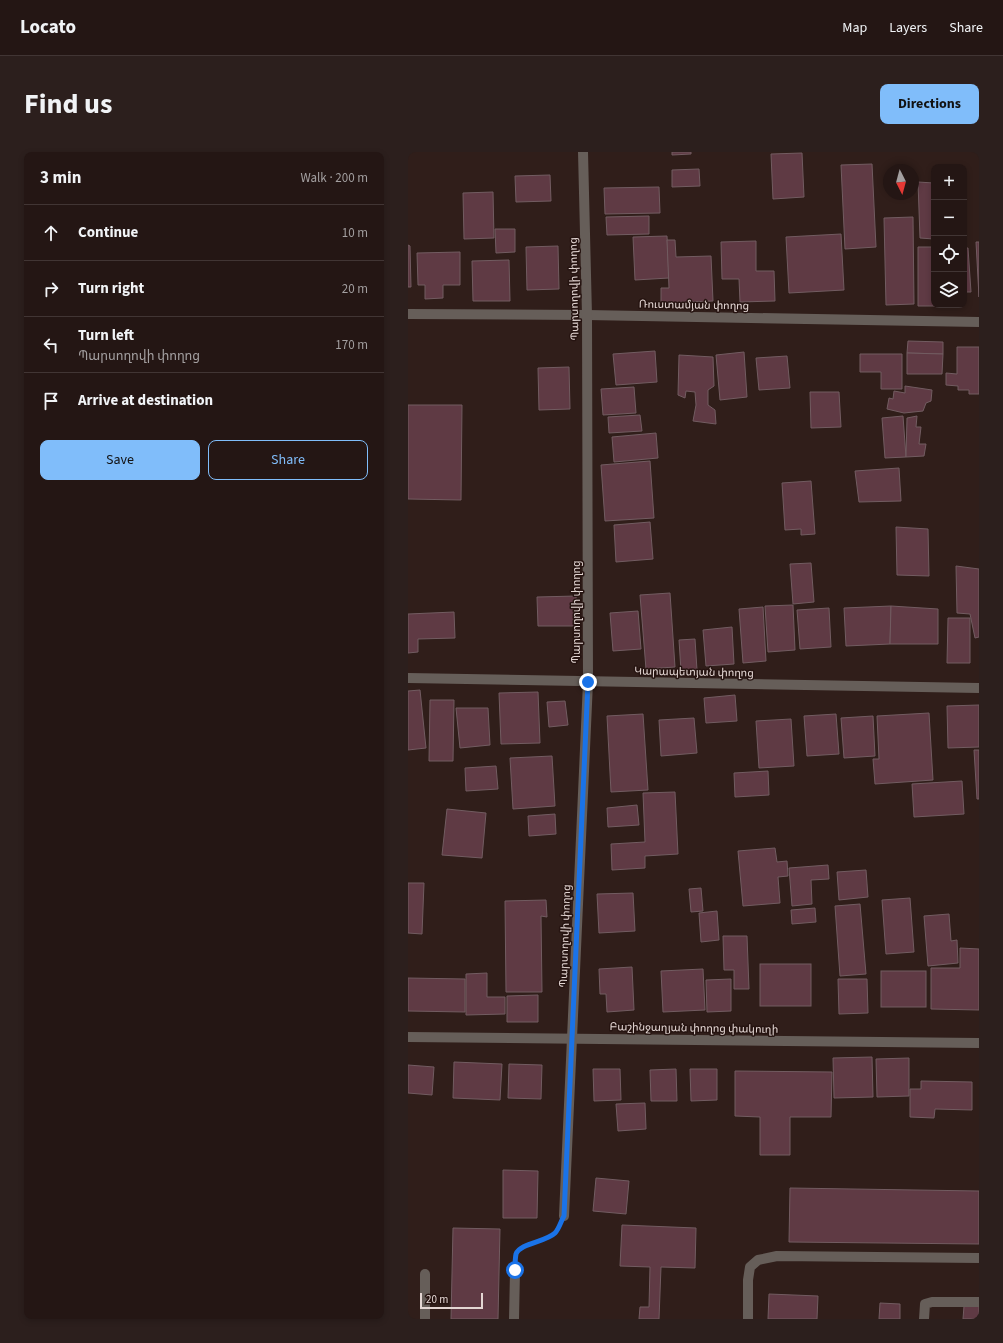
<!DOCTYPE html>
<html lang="en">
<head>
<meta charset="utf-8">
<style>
	:root { --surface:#241614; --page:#2c1f1d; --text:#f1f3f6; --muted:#a39fa0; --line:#413534; --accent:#80bdfa }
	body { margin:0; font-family:"Source Sans 3","Noto Sans Armenian",sans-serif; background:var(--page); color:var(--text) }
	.controls { position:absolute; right:12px; top:12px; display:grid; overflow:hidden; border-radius:8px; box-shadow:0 2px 6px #0003 }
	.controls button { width:36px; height:36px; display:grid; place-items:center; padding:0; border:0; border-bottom:1px solid var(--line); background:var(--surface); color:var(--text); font:20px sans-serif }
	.compass { position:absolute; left:475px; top:12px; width:36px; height:36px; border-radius:50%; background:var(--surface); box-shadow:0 2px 6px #0003; rotate:174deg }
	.scale { position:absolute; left:12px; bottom:10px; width:63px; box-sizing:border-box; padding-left:4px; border:2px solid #e3d6d3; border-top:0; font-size:11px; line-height:14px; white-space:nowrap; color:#e3d6d3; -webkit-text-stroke:3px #261411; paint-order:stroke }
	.stop { position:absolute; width:12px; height:12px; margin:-9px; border:3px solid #1a73e8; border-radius:50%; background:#fff }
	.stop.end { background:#1a73e8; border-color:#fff; box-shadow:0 1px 4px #0008 }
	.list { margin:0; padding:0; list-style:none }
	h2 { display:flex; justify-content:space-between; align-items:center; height:52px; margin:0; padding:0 16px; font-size:17px }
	h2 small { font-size:13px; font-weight:400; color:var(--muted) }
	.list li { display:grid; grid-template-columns:26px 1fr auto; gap:12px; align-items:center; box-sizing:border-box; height:56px; padding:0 16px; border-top:1px solid var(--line) }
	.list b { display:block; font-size:15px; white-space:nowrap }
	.list p { margin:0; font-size:13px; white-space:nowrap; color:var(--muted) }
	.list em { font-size:13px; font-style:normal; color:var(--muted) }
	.actions { display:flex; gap:8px; padding:12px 16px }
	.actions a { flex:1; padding:9px 0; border:1px solid var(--accent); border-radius:8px; text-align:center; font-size:14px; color:var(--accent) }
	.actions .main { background:var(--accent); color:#111 }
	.icon { flex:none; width:22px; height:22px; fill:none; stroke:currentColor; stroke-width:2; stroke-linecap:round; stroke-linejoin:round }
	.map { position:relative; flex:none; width:571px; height:1167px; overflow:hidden; border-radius:8px }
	header { display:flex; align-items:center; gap:24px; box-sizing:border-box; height:56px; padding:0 20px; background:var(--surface); border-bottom:1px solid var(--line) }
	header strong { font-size:19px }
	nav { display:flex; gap:22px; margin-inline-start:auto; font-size:14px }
	.intro { display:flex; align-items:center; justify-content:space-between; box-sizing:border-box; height:96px; padding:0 24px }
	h1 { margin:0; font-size:28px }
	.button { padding:10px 18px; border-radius:8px; background:var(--accent); color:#111; font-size:14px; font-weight:700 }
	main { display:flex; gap:24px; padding:0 24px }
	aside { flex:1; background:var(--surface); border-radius:8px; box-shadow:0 2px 6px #0003 }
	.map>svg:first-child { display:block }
</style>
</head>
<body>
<header>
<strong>Locato</strong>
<nav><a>Map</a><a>Layers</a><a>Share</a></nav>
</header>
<div class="intro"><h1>Find us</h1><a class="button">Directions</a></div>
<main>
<aside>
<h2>3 min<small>Walk · 200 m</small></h2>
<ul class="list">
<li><svg class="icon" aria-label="ahead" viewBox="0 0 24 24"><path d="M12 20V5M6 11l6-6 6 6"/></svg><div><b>Continue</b></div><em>10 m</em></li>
<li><svg class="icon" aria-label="right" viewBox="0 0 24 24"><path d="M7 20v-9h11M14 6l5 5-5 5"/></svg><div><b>Turn right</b></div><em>20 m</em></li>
<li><svg class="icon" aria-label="left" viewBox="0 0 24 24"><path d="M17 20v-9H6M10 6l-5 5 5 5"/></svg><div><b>Turn left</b><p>Պարսողովի փողոց</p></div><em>170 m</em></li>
<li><svg class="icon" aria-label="arrive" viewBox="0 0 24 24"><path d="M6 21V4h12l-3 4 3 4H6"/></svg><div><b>Arrive at destination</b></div></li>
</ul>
<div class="actions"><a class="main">Save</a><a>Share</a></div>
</aside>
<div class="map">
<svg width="571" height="1167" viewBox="0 0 571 1167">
	<rect width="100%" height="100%" fill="#301e1a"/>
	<g fill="#5f3a44" stroke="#725c61">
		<path d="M 264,0 L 283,0 L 283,2 L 264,3 Z"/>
		<path d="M 394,1 L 396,45 L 365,47 L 363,2 Z"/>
		<path d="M 464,12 L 468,95 L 437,97 L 433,13 Z"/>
		<path d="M 291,17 L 292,34 L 264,35 L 264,18 Z"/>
		<path d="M 142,23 L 143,49 L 108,50 L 107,24 Z"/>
		<path d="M 510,30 L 526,31 L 526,87 L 512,86 Z"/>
		<path d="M 251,35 L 252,61 L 197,62 L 196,36 Z"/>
		<path d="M 85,40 L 86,86 L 56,87 L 55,41 Z"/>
		<path d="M 241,64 L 241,82 L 199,83 L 198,65 Z"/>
		<path d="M 505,65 L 506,152 L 478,153 L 476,66 Z"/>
		<path d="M 87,77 L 107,77 L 107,100 L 88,101 Z"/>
		<path d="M 433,82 L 436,138 L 381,141 L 378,85 Z"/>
		<path d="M 259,84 L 261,126 L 227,128 L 225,85 Z"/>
		<path d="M 259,88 L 267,88 L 268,105 L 303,104 L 305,149 L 253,151 L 253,136 L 261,136 Z"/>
		<path d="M 348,89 L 348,119 L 366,119 L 367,149 L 332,150 L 331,127 L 314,127 L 313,90 Z"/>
		<path d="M 568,90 L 571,90 L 571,145 Z"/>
		<path d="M 0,93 L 2,94 L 3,135 L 0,135 Z"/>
		<path d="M 150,94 L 151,137 L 119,138 L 118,95 Z"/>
		<path d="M 510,95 L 526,95 L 526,153 L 534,153 L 534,154 L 510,154 Z"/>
		<path d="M 556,96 L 560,96 L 563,140 L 556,140 Z"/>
		<path d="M 52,100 L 52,133 L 35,133 L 35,146 L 17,147 L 17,133 L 10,133 L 9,101 Z"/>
		<path d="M 101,108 L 102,149 L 65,149 L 64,109 Z"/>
		<path d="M 500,189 L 535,190 L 535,202 L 499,201 Z"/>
		<path d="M 549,195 L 571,195 L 571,242 L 561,242 L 561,238 L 550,238 L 550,234 L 538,233 L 538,221 L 549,222 Z"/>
		<path d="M 247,199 L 249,230 L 208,233 L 205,202 Z"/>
		<path d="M 336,200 L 339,245 L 312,248 L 308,203 Z"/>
		<path d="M 499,201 L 535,202 L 534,222 L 499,222 Z"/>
		<path d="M 452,202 L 494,202 L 494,237 L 473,237 L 473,220 L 452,220 Z"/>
		<path d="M 271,203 L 305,205 L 306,234 L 300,238 L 300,253 L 307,258 L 308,272 L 285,269 L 288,253 L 287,240 L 278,239 L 277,246 L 270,243 Z"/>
		<path d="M 379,204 L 382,236 L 351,238 L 348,206 Z"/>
		<path d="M 161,215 L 162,257 L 131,258 L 130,216 Z"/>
		<path d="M 497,234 L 524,238 L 523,249 L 518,251 L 515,259 L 496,261 L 479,257 L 481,246 L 485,247 L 486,239 L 497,241 Z"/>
		<path d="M 226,235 L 228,261 L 195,263 L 193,237 Z"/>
		<path d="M 402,240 L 431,240 L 433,275 L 403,276 Z"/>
		<path d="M 0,253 L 54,253 L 53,348 L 0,347 Z"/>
		<path d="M 232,263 L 234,279 L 201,281 L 200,265 Z"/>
		<path d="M 495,264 L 498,305 L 477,306 L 474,266 Z"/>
		<path d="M 509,264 L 508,275 L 513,275 L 511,292 L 518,292 L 516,304 L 498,305 L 499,266 Z"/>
		<path d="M 248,281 L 250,306 L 206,310 L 204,285 Z"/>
		<path d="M 242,309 L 246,366 L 197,369 L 193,313 Z"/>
		<path d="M 491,316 L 493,349 L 451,350 L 447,319 Z"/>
		<path d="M 403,329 L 407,382 L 393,383 L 393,377 L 377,378 L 374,331 Z"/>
		<path d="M 242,370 L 245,407 L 208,410 L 206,373 Z"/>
		<path d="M 488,375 L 520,377 L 521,424 L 489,423 Z"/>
		<path d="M 403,411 L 406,450 L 385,452 L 382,412 Z"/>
		<path d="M 548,414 L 571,417 L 571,485 L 567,486 L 562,462 L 549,461 Z"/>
		<path d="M 262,441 L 267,515 L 238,517 L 232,443 Z"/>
		<path d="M 168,444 L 169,474 L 130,474 L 129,445 Z"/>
		<path d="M 385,453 L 387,498 L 360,500 L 357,454 Z"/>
		<path d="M 483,454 L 482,492 L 438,494 L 436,456 Z"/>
		<path d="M 483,454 L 530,457 L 530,492 L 482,492 Z"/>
		<path d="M 355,455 L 358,509 L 335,511 L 331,457 Z"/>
		<path d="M 421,456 L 423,495 L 392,497 L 389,458 Z"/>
		<path d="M 230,459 L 233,497 L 205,499 L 202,461 Z"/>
		<path d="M 46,460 L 47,486 L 10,487 L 10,500 L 0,501 L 0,462 Z"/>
		<path d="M 540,466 L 562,466 L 562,511 L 539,511 Z"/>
		<path d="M 324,475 L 326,512 L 298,514 L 295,478 Z"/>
		<path d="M 287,487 L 289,518 L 273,519 L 271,488 Z"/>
		<path d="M 12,538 L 18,596 L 0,598 L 0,539 Z"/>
		<path d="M 130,540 L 132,591 L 93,592 L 91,541 Z"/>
		<path d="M 327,543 L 329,569 L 298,571 L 296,546 Z"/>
		<path d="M 22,548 L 46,548 L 45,609 L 21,609 Z"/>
		<path d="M 157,549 L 160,573 L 141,575 L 139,550 Z"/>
		<path d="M 571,553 L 571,595 L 540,596 L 539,554 Z"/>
		<path d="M 48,556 L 80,556 L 82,593 L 52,596 Z"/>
		<path d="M 521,561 L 525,628 L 467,632 L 465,607 L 471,607 L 469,564 Z"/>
		<path d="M 235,562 L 240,638 L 203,640 L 199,564 Z"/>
		<path d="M 428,562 L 431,602 L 399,604 L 396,564 Z"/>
		<path d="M 465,564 L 467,604 L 436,606 L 433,566 Z"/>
		<path d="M 286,566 L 289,601 L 253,604 L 251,568 Z"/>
		<path d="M 383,567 L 386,614 L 351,616 L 348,569 Z"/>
		<path d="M 566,598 L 571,598 L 571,647 L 569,647 Z"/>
		<path d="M 144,604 L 147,654 L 105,657 L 102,606 Z"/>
		<path d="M 88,614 L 90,637 L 58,639 L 57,616 Z"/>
		<path d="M 360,619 L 361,643 L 327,645 L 326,621 Z"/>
		<path d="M 554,629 L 556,662 L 506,665 L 504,632 Z"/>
		<path d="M 267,640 L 270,702 L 237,704 L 237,716 L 204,718 L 203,692 L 237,690 L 235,641 Z"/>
		<path d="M 229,653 L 231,673 L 200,675 L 199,656 Z"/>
		<path d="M 39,657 L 78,661 L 74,706 L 34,703 Z"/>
		<path d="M 147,662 L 148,682 L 121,684 L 120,664 Z"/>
		<path d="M 367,696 L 369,710 L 379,709 L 380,724 L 370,725 L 372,751 L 335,754 L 330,699 Z"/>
		<path d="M 420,713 L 421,727 L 403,728 L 404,752 L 384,754 L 381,716 Z"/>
		<path d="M 458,718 L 460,745 L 431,748 L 429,720 Z"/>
		<path d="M 0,731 L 16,731 L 14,782 L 0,781 Z"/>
		<path d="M 293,736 L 295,759 L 283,760 L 281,737 Z"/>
		<path d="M 225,741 L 227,779 L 191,781 L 189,742 Z"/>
		<path d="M 502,746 L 506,800 L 478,802 L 474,748 Z"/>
		<path d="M 138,748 L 139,765 L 133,764 L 134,840 L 98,840 L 97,749 Z"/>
		<path d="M 452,752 L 458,822 L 432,824 L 427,754 Z"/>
		<path d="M 407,756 L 408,770 L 384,772 L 383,758 Z"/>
		<path d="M 309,759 L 311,788 L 293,790 L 291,761 Z"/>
		<path d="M 541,762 L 543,789 L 549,788 L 550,811 L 520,814 L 516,764 Z"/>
		<path d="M 315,784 L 339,784 L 341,837 L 326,837 L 326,818 L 316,818 Z"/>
		<path d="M 552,796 L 571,797 L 571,858 L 523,857 L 523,816 L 552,816 Z"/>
		<rect x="352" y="812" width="51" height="42"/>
		<path d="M 224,815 L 226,858 L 199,860 L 198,842 L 192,842 L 191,817 Z"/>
		<path d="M 295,817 L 297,858 L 255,860 L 253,819 Z"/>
		<rect x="473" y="819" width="45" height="36"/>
		<path d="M 79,821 L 79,845 L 97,845 L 97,862 L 58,863 L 58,822 Z"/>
		<path d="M 0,826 L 57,827 L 57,860 L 0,859 Z"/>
		<path d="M 323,827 L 323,859 L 299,860 L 298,828 Z"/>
		<path d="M 430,827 L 459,827 L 460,861 L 431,862 Z"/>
		<path d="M 130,843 L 130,870 L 99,870 L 99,844 Z"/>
		<path d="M 464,905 L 465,945 L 426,946 L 425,906 Z"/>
		<path d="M 501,906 L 501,944 L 469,945 L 468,907 Z"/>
		<path d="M 46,910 L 94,912 L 92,948 L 45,946 Z"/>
		<path d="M 101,912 L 134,913 L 133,947 L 100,946 Z"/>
		<path d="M 0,913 L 26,915 L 24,943 L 0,941 Z"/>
		<path d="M 185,917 L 212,917 L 213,948 L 186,949 Z"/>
		<path d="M 268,917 L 269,949 L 243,949 L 242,918 Z"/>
		<path d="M 282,917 L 309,917 L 309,948 L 283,949 Z"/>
		<path d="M 327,919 L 424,920 L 423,965 L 382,965 L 382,1003 L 352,1003 L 352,965 L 327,964 Z"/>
		<path d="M 513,929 L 564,930 L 564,958 L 527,957 L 526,966 L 502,965 L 502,937 L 513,937 Z"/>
		<path d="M 237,951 L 238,977 L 210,979 L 208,952 Z"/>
		<path d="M 95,1018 L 130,1019 L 129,1066 L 95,1066 Z"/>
		<path d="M 188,1026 L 221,1029 L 218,1062 L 185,1059 Z"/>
		<path d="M 382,1036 L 571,1039 L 571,1092 L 381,1090 Z"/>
		<path d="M 214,1073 L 288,1076 L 287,1116 L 253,1115 L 251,1167 L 231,1167 L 232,1155 L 241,1155 L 242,1115 L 212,1114 Z"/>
		<path d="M 45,1076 L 92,1077 L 90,1167 L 43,1167 Z"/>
		<path d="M 361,1142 L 410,1144 L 409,1167 L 360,1167 Z"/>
		<path d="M 472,1151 L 492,1152 L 492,1167 L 471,1167 Z"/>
		<path d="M 556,1154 L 571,1154 L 571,1167 L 555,1167 Z"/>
	</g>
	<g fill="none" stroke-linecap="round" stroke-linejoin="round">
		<path stroke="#81726e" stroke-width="2.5" stroke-dasharray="3 3" stroke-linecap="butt" d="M 108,1103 C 115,1087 142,1093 149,1077"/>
		<g stroke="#665e59" stroke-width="10">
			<path d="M 0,162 L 179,163 L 571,170"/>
			<path d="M 0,526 L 571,536"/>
			<path d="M 0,885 L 571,891"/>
			<path d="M 156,1064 L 180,530 L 179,163 L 175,0"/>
			<path d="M 17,1122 L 17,1167"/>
			<path d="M 106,1167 L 107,1119"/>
			<path d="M 340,1167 L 340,1128 L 342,1115 L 350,1108 L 369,1104 L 571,1106"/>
			<path d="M 516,1167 L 517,1152 L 524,1150 L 571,1150"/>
		</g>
	</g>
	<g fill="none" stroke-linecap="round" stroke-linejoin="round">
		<path stroke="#1a73e8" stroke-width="5" d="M 107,1118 C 107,1114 107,1107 108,1102 C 112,1091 138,1090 147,1081 C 151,1077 153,1069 156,1064 L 180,530"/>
	</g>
	<g text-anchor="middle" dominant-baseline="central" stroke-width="3" stroke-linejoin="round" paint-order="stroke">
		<g font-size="11" fill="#e3d6d3" stroke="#261411">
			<text transform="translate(166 137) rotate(-91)">Պարսողովի փողոց</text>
			<text transform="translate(286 153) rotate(1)">Ռուստամյան փողոց</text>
			<text transform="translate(168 460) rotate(-90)">Պարսողովի փողոց</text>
			<text transform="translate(286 520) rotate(1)">Կարապետյան փողոց</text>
			<text transform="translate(157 784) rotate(-88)">Պարսողովի փողոց</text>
			<text transform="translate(286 876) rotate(1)">Բաշինջաղյան փողոց փակուղի</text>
		</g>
	</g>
</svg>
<div class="controls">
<button>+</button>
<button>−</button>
<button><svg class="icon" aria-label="locate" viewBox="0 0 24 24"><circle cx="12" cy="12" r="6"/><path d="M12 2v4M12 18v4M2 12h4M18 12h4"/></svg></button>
<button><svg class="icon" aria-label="layers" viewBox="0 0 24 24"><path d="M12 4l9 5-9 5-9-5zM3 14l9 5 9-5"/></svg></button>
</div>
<svg class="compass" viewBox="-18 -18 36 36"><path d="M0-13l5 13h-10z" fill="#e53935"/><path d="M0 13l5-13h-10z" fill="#a39fa0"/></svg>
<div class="scale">20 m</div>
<div class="stop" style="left:107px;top:1118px"></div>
<div class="stop end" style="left:180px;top:530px"></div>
</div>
</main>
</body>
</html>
